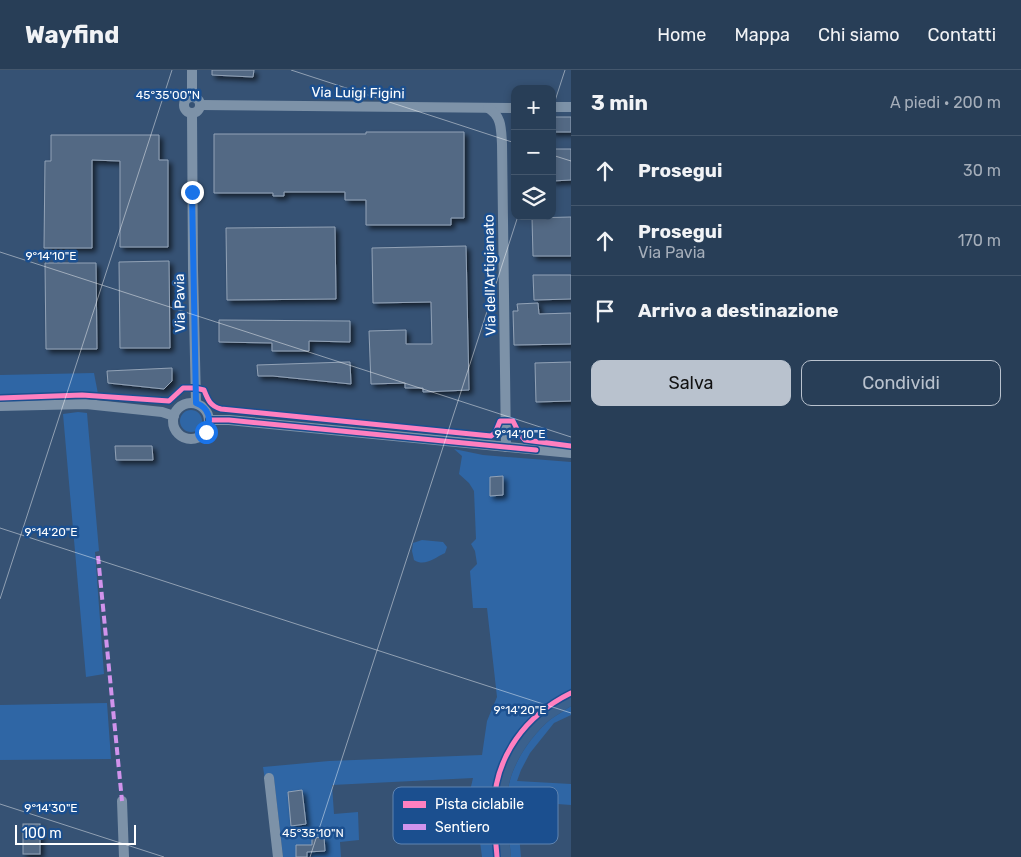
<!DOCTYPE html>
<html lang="it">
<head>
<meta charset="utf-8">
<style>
	:root { --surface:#283e57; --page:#344961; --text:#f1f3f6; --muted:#a5aeba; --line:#44576d; --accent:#b9c2ce }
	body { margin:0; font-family:Rubik,sans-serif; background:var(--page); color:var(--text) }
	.controls { position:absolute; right:15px; top:15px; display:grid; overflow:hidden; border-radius:10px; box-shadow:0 2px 8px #0003 }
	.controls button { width:45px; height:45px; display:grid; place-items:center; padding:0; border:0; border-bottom:1px solid var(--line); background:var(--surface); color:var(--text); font:25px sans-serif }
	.scale { position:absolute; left:15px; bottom:12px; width:121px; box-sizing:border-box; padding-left:5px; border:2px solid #fff; border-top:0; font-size:14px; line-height:18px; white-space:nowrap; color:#fff; -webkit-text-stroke:4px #1b4f8f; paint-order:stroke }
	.stop { position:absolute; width:15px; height:15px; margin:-11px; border:4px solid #1a73e8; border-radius:50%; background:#fff }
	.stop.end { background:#1a73e8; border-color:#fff; box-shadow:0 1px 5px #0008 }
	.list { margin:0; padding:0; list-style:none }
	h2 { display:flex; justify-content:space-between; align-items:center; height:65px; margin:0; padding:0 20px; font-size:21px }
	h2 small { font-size:16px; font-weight:400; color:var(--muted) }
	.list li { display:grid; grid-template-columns:32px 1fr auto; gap:15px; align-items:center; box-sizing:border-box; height:70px; padding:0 20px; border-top:1px solid var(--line) }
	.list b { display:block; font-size:19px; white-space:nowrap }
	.list p { margin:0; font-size:16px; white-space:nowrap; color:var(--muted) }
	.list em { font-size:16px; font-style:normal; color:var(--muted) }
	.actions { display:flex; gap:10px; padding:15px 20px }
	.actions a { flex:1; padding:11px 0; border:1px solid var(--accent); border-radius:10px; text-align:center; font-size:18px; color:var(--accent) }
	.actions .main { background:var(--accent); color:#111 }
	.icon { flex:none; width:28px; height:28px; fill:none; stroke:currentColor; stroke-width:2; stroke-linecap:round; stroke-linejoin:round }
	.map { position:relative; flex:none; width:571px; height:787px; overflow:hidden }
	header { display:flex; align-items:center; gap:30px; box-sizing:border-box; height:70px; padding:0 25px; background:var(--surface); border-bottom:1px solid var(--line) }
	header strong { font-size:24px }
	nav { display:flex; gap:28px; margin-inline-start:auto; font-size:18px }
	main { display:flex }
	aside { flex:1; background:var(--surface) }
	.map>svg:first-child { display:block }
</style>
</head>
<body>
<header>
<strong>Wayfind</strong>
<nav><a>Home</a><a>Mappa</a><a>Chi siamo</a><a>Contatti</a></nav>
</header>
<main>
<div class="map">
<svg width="571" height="787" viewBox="0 0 571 787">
	<defs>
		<filter id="shadow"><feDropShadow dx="3.5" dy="3.5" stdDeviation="2.5" flood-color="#0009"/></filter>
	</defs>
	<rect width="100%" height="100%" fill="#365274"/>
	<g fill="#2f66a5">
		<path d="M 94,303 L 98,324 L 0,325 L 0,305 Z"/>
		<circle cx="191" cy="351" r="11"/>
		<path d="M 78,342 L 87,343 L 99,481 L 95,482 L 104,604 L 86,607 L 63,344 Z"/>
		<path d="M 454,379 L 483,385 L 571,392 L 571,625 C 527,646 497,688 496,737 C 495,754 498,771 499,787 L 482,787 L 479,764 L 461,764 L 448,758 L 445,747 L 446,736 L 467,734 L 473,708 L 332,715 L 334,744 L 358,742 L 359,770 L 340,772 L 341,787 L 283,787 L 274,709 L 265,710 L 263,697 L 329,691 L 482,685 L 487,651 L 497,627 L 487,538 L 473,538 L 470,501 L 477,494 L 475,481 L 471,474 L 476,469 L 474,421 L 469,413 L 459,404 L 462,386 Z"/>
		<path d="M 422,470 L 443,472 L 447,477 L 445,483 C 434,488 425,497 414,490 L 412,481 L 413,473 Z"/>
		<path d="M 107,633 L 111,689 L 0,690 L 0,635 Z"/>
		<path d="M 571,636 L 571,645 L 554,653 L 530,683 L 521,700 L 517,711 L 571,714 L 571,735 L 516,731 L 521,787 L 511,787 C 509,765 505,743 508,721 C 510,696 532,664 551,649 C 558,644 565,640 571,636 Z"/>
	</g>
	<path fill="#3b618d" d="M 571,625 L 571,636 C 565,640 558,644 551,649 C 532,664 510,696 508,721 C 505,743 509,765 511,787 L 499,787 C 497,765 494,743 497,722 C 498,713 501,704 504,696 C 517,664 540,640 571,625 Z"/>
	<g fill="#526984" stroke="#92a2b6" filter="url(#shadow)">
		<path d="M 212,0 L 254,0 L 253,7 L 212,5 Z"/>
		<rect x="552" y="47" width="19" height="15"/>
		<path d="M 366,62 L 464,62 L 464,148 L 451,148 L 451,155 L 366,155 L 366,130 L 345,130 L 345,122 L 284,122 L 284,126 L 273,126 L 273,123 L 214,123 L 214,64 L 366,64 Z"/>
		<path d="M 51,65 L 159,65 L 159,90 L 168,90 L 168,177 L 120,177 L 120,91 L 92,90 L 92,178 L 44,178 L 45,91 L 51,91 Z"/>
		<path d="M 552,79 L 571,79 L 571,110 L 552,111 Z"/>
		<path d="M 571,147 L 571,186 L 533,186 L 532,148 Z"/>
		<path d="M 335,157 L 336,229 L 227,230 L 226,158 Z"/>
		<path d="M 466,176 L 469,320 L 423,322 L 423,318 L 405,318 L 405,313 L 371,314 L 369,261 L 406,260 L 406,274 L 432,274 L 431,232 L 373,233 L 372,178 Z"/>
		<path d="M 169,191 L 170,278 L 120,278 L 119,192 Z"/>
		<path d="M 45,193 L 96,193 L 97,279 L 46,279 Z"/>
		<path d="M 533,205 L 571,205 L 571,229 L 534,230 Z"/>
		<path d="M 538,233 L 539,244 L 571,243 L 571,274 L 514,275 L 513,241 L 518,241 L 517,234 Z"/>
		<path d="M 219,250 L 350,251 L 350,272 L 309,271 L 309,281 L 272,281 L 272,273 L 219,272 Z"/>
		<path d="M 347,292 L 350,292 L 351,314 L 273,306 L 258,306 L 257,295 Z"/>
		<path d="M 571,292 L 571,331 L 536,332 L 535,293 Z"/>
		<path d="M 172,298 L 172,311 L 164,319 L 108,313 L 107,301 Z"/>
		<path d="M 115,376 L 152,376 L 153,390 L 116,390 Z"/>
		<path d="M 503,406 L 503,425 L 490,426 L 490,407 Z"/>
		<path d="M 302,720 L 306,754 L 291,756 L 288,722 Z"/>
		<rect x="23" y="754" width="17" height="30"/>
		<path d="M 324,767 L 325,781 L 307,782 L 307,787 L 296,787 L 296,775 L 312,775 L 312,768 Z"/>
	</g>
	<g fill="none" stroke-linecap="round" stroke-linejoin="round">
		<g stroke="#7d92a8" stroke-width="10">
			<path d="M 192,0 L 192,27"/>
			<circle cx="192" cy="35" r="8"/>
			<path d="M 200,35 L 515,38"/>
			<path d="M 552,37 L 571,37"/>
			<path d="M 488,38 C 502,46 501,59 502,74 L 506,377"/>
			<path d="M 192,43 L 193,199 L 196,333"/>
			<circle cx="191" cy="351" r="18"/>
			<path d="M 0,336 L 86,334 L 162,342 L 174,346"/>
			<path d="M 209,350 L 229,350 L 571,383"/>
			<path d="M 269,708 L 278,787"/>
			<path d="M 122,731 L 124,787"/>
		</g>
		<path stroke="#d193ec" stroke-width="4" stroke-dasharray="8 4" stroke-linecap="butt" d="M 98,486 L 122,731"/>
		<g stroke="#1b4f8f" stroke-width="8">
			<g id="cycleway">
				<path d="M 0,328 L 82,325 L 169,331 L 183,318 L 195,318 L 204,320 C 208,330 210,336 221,339 L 491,366 L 495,363 L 500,351 L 513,351 L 519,363 L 525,370 L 571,376"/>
				<path d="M 209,350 L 229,350 L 536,380"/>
				<path d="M 497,787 C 496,771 493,754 494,737 C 495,686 526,645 571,623"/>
			</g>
		</g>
		<use href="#cycleway" stroke="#ff80c0" stroke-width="5"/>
	</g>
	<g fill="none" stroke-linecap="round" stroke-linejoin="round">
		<path stroke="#1a73e8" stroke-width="6" d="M 192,122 L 196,333 C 209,338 212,349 206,362"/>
	</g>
	<path fill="none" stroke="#fff" stroke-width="1" stroke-opacity="0.45" d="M 291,0 L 515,73M 552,40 L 565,0M 552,85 L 571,91M 0,182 L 571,367M 0,458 L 571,643M 0,529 L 172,0M 0,734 L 164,787M 310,787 L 518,146"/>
	<g text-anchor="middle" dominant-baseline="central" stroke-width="5" stroke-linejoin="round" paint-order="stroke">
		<g font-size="14" fill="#fff" stroke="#1b4f8f">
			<text transform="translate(358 23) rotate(1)">Via Luigi Figini</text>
			<text transform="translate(490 205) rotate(-91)">Via dell'Artigianato</text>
			<text transform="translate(180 233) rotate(-91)">Via Pavia</text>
		</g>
	</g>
	<rect x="393" y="717" width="165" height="57" rx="8" fill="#1b4f8f" stroke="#5f84b1" stroke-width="1"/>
	<rect x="403" y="731" width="23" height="7" fill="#ff80c0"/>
	<rect x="403" y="754" width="23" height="6" fill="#d193ec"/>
	<g font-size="14" fill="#fff">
		<text x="435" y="739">Pista ciclabile</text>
		<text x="435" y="762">Sentiero</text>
	</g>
	<g font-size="12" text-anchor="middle" fill="#fff" stroke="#1b4f8f" stroke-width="5" stroke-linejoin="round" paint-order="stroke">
		<text x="168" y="29">45°35'00"N</text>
		<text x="51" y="190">9°14'10"E</text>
		<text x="520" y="368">9°14'10"E</text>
		<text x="51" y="466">9°14'20"E</text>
		<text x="520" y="644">9°14'20"E</text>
		<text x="51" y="742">9°14'30"E</text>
		<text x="313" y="767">45°35'10"N</text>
	</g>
</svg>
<div class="controls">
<button>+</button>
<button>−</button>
<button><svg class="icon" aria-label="layers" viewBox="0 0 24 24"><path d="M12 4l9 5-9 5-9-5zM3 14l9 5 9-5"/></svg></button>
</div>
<div class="scale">100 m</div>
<div class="stop" style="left:206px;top:362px"></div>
<div class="stop end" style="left:192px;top:122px"></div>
</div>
<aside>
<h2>3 min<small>A piedi · 200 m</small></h2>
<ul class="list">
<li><svg class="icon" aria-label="ahead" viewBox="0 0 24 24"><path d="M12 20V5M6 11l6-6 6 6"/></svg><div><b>Prosegui</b></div><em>30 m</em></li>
<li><svg class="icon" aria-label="ahead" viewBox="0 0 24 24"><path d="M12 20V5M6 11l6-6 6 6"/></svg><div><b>Prosegui</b><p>Via Pavia</p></div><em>170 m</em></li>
<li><svg class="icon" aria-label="arrive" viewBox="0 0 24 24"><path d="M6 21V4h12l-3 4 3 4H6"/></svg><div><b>Arrivo a destinazione</b></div></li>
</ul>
<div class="actions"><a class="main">Salva</a><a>Condividi</a></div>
</aside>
</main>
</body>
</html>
